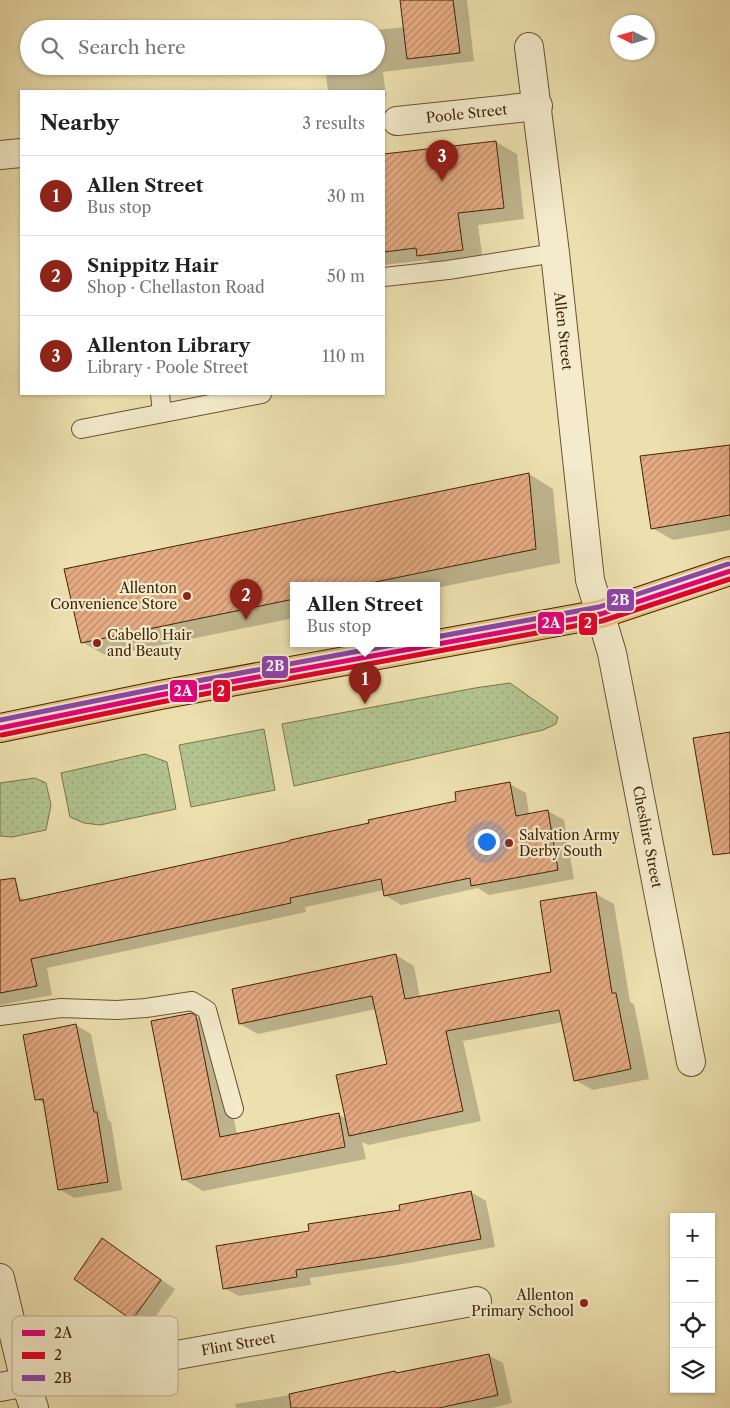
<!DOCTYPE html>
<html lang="en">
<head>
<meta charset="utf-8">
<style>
	:root { --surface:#fff; --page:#f2f2f2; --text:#222; --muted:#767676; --line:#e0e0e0; --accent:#8f2418 }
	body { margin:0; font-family:"Libre Caslon Text",serif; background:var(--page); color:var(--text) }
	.controls { position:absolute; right:15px; bottom:15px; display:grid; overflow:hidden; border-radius:0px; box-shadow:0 1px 4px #0004 }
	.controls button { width:45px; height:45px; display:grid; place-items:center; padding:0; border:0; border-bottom:1px solid var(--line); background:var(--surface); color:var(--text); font:25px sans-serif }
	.compass { position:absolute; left:610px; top:15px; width:45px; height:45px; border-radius:50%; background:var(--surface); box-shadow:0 1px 4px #0004; rotate:275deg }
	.you { position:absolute; left:486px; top:841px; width:18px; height:18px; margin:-12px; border:4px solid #fff; border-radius:50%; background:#1a73e8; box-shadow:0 0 0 8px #1a73e833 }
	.badge { display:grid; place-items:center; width:32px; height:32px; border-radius:50%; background:var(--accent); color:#fff; font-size:16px; font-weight:700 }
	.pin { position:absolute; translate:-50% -41px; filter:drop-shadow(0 1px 2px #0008) }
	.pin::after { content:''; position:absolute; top:26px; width:18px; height:15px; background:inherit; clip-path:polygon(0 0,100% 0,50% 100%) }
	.popup { position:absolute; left:290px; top:582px; width:150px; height:65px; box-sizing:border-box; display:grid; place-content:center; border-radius:0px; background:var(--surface); filter:drop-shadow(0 1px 4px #0005); font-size:16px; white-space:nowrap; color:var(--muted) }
	.popup b { font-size:19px; color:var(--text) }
	.popup::after { content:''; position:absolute; left:50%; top:100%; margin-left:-10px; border:10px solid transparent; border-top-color:var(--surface) }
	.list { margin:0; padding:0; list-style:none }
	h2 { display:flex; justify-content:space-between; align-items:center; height:65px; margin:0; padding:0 20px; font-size:21px }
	h2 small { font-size:16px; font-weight:400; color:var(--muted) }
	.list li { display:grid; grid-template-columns:32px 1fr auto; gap:15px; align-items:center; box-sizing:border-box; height:80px; padding:0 20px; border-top:1px solid var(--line) }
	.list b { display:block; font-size:19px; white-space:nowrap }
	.list p { margin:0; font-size:16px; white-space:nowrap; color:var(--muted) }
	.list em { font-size:16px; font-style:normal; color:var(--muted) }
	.icon { flex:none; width:28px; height:28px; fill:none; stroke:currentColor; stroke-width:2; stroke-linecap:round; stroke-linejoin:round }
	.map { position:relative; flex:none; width:730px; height:1408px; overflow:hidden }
	.search { position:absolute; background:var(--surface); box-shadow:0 1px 4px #0004; left:20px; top:20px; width:365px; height:55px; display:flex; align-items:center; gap:12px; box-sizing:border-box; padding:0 18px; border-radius:28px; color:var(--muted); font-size:19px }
	.panel { position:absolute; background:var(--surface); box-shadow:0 1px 4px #0004; left:20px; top:90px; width:365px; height:305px; border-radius:0px }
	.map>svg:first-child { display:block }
</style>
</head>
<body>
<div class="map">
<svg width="730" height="1408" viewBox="0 0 730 1408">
	<defs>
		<pattern id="grass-dots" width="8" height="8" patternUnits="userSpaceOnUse" patternTransform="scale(1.25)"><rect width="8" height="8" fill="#b2c390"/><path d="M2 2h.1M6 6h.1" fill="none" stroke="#9aa77b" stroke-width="1.8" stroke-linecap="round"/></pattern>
		<pattern id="building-hatch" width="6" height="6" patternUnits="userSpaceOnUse" patternTransform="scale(1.25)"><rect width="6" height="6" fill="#e5ab83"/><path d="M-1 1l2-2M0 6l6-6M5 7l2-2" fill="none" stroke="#bb8b69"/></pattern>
	</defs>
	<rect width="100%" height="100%" fill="#ede0af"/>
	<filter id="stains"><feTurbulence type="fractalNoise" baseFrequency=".004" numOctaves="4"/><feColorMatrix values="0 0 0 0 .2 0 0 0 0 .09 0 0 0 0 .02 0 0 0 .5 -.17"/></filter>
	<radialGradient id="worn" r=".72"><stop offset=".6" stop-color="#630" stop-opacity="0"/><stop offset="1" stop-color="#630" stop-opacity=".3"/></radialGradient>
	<g fill="url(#grass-dots)" stroke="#79744c">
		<path d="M 510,683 L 558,717 L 556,724 L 543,730 L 294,786 L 282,724 L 475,688 Z"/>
		<path d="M 264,729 L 275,790 L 191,807 L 179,745 Z"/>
		<path d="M 145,754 L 167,762 L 176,809 L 100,825 L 84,823 L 70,817 L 61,773 Z"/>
		<path d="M 35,778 L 46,783 L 51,805 L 46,830 L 12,837 L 0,836 L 0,783 Z"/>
	</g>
	<g fill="#0003">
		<path d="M 402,0 L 467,0 L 474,61 L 383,72 L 386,96 L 384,96 L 384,91 L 328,91 L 325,66 L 376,66 L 376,30 L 405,27 Z"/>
		<path d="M 496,142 L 517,154 L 524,219 L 478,225 L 483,261 L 439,267 L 427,260 L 384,265 L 384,156 Z"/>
		<path d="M 730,446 L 730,530 L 673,540 L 652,528 Z"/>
		<path d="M 529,474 L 553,489 L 560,563 L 436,588 L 436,585 L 294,585 L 294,618 L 107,656 L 82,642 Z"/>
		<path d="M 510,784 L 526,793 L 529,814 L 548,811 L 564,820 L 574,879 L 489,895 L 478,888 L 401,905 L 385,895 L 384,890 L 305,907 L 306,912 L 47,968 L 52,995 L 0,1005 L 0,899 L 18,896 L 28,901 L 370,824 L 458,802 Z"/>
		<path d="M 596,894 L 614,904 L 630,1002 L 634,1004 L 649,1079 L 593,1090 L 575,1080 L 563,1022 L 463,1041 L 481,1121 L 368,1145 L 362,1142 L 366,1159 L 203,1191 L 183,1179 L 192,1015 L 217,1029 L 237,1135 L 339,1115 L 347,1119 L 388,1065 L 376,1009 L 258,1034 L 240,1024 L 396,955 L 414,966 L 420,997 L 552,973 Z"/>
		<path d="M 76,1025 L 91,1034 L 108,1120 L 111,1122 L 122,1190 L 74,1198 L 59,1189 L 45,1104 L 36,1099 Z"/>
		<path d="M 471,1192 L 486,1201 L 495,1247 L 403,1264 L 310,1278 L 311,1285 L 239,1296 L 224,1288 L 311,1232 L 401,1211 Z"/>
		<path d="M 117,1249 L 175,1289 L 148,1327 L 76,1279 Z"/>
		<path d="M 488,1355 L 503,1363 L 512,1403 L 492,1408 L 236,1408 L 235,1404 L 296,1394 L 395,1372 L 399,1374 Z"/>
	</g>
	<g fill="url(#building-hatch)" stroke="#402407">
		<path d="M 400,0 L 453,0 L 460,53 L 407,59 Z"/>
		<path d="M 496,141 L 504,208 L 458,213 L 463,250 L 417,256 L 416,248 L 384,252 L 384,154 Z"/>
		<path d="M 730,445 L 730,515 L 651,529 L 640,456 Z"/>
		<path d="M 529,473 L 536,549 L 361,585 L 294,585 L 294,599 L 81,643 L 64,569 Z"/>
		<path d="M 730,732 L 730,853 L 713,855 L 693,738 Z"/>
		<path d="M 510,782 L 516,816 L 548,810 L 558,870 L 471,886 L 470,878 L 384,896 L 381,879 L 290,898 L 291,903 L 31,959 L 37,986 L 0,993 L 0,880 L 15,878 L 20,901 L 290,841 L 290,840 L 369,823 L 368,820 L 456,801 L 455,792 Z"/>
		<path d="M 596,892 L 612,993 L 616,993 L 631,1069 L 574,1081 L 559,1010 L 446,1031 L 463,1111 L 349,1136 L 336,1075 L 387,1064 L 372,996 L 239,1024 L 232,989 L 396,954 L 405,999 L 551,972 L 540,901 Z"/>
		<path d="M 192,1013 L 196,1016 L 220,1137 L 339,1113 L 345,1147 L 182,1180 L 151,1021 Z"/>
		<path d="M 76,1024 L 94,1112 L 97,1112 L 108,1182 L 58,1190 L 43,1099 L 35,1100 L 23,1035 Z"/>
		<path d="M 471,1191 L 481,1239 L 387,1256 L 296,1270 L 297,1277 L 223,1289 L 216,1246 L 309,1231 L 308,1224 L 400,1210 L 399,1205 Z"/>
		<path d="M 102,1238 L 161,1280 L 132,1320 L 74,1279 Z"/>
		<path d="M 489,1354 L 498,1395 L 439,1408 L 291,1408 L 289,1394 L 395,1371 L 396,1373 Z"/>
	</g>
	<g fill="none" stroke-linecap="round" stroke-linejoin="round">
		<g stroke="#6b5331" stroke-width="20">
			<g id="lane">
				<path d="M 384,277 L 448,270 L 555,253"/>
				<path d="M 160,394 L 162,413"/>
				<path d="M 81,429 L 262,394"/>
				<path d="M 0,1016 L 61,1008 L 117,1010 L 146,1008 L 192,1001 L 207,1010 L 234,1109"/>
			</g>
		</g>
		<g stroke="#6b5331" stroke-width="30">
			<g id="street">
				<path id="s1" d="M 529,47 L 555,253 L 590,580 L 612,653 L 691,1062"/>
				<path id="s2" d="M 397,121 L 538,106"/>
				<path d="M 0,155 L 21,153"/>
				<path d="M 0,1278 L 25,1381 L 34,1408"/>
				<path id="s3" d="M 0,1387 L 477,1301"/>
			</g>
		</g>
		<g stroke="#402407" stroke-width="30">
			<path id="primary" d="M 0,728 L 160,695 L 601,614 L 730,571"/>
		</g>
		<use href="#lane" stroke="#f3ebcb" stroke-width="18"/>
		<use href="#street" stroke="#f3ebcb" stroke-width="28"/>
		<use href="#primary" stroke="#e6c078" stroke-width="28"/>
		<g stroke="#f3ebcb" stroke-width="9">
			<path id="bus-1" d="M 0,728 L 160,695 L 601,614 L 730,571"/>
		</g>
		<g stroke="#f3ebcb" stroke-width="9">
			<path id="bus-2" d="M 2,735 L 161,702 L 602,621 L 730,579"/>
		</g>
		<g stroke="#f3ebcb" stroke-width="9">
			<g id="bus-3">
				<path d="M 436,637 L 599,607 L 728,564"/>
				<path d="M 0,720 L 159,688 L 403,643"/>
			</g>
		</g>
		<use href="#bus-1" stroke="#e5007d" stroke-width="5"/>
		<use href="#bus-2" stroke="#e4002b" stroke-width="5"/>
		<use href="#bus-3" stroke="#8e44ad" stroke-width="5"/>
	</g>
	<g fill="#8f2418" stroke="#f3ebcb" stroke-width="2">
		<circle cx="187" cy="596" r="5"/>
		<circle cx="97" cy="643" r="5"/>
		<circle cx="509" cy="843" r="5"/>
		<circle cx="584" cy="1303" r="5"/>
	</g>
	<g text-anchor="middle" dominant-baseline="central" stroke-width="4.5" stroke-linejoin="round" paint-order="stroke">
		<g font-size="14" fill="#402407" stroke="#f3ebcb">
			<text stroke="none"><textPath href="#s2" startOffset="70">Poole Street</textPath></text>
			<text stroke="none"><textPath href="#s1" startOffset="286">Allen Street</textPath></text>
			<text stroke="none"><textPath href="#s1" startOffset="800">Cheshire Street</textPath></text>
			<text stroke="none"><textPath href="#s3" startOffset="242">Flint Street</textPath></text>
		</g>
		<g font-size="14" fill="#402407" stroke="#f3ebcb" text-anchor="end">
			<text x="177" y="588">Allenton<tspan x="177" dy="16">Convenience Store</tspan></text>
			<text x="107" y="635" text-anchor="start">Cabello Hair<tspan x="107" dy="16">and Beauty</tspan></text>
			<text x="519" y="835" text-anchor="start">Salvation Army<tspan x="519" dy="16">Derby South</tspan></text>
			<text x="574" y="1295">Allenton<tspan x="574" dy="16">Primary School</tspan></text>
		</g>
	</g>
	<rect x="12" y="1316" width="166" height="80" rx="8" fill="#f3ebcb" stroke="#bdaf90" stroke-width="1"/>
	<rect x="22" y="1330" width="23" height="6" fill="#e5007d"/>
	<rect x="22" y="1352" width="23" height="7" fill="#e4002b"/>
	<rect x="22" y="1375" width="23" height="6" fill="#8e44ad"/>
	<g font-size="14" fill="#402407">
		<text x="54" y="1338">2A</text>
		<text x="54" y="1360">2</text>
		<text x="54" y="1383">2B</text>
	</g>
	<g stroke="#f3ebcb" stroke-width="2">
		<rect x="606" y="588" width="29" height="24" rx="5" fill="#8e44ad"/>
		<rect x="537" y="611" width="28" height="24" rx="5" fill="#e5007d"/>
		<rect x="578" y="612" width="20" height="24" rx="5" fill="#e4002b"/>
		<rect x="261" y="655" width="28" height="24" rx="5" fill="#8e44ad"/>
		<rect x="169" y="679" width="29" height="24" rx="5" fill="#e5007d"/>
		<rect x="212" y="679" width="19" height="24" rx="5" fill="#e4002b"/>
	</g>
	<g font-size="14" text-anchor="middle" font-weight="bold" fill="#fff">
		<text x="620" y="605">2B</text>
		<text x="551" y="628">2A</text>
		<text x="588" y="628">2</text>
		<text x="275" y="671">2B</text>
		<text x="183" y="696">2A</text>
		<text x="221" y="696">2</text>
	</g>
	<rect width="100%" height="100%" filter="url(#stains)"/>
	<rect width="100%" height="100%" fill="url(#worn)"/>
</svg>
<div class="controls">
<button>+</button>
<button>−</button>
<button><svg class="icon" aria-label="locate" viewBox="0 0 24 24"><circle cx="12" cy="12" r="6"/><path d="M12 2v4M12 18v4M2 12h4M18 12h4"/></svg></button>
<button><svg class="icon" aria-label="layers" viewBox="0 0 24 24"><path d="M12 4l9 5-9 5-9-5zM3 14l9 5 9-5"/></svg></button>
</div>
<svg class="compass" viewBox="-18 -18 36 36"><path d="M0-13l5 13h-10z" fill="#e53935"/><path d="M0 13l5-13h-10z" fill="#767676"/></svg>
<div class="you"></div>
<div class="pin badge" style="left:365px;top:704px">1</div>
<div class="popup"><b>Allen Street</b>Bus stop</div>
<div class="pin badge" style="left:246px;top:620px">2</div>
<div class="pin badge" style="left:442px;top:181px">3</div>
<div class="search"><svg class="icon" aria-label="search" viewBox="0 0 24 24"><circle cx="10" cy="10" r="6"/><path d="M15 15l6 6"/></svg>Search here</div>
<section class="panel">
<h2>Nearby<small>3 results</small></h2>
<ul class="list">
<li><span class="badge">1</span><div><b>Allen Street</b><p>Bus stop</p></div><em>30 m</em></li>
<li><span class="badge">2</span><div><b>Snippitz Hair</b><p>Shop · Chellaston Road</p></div><em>50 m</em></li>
<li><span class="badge">3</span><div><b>Allenton Library</b><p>Library · Poole Street</p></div><em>110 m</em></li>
</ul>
</section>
</div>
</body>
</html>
